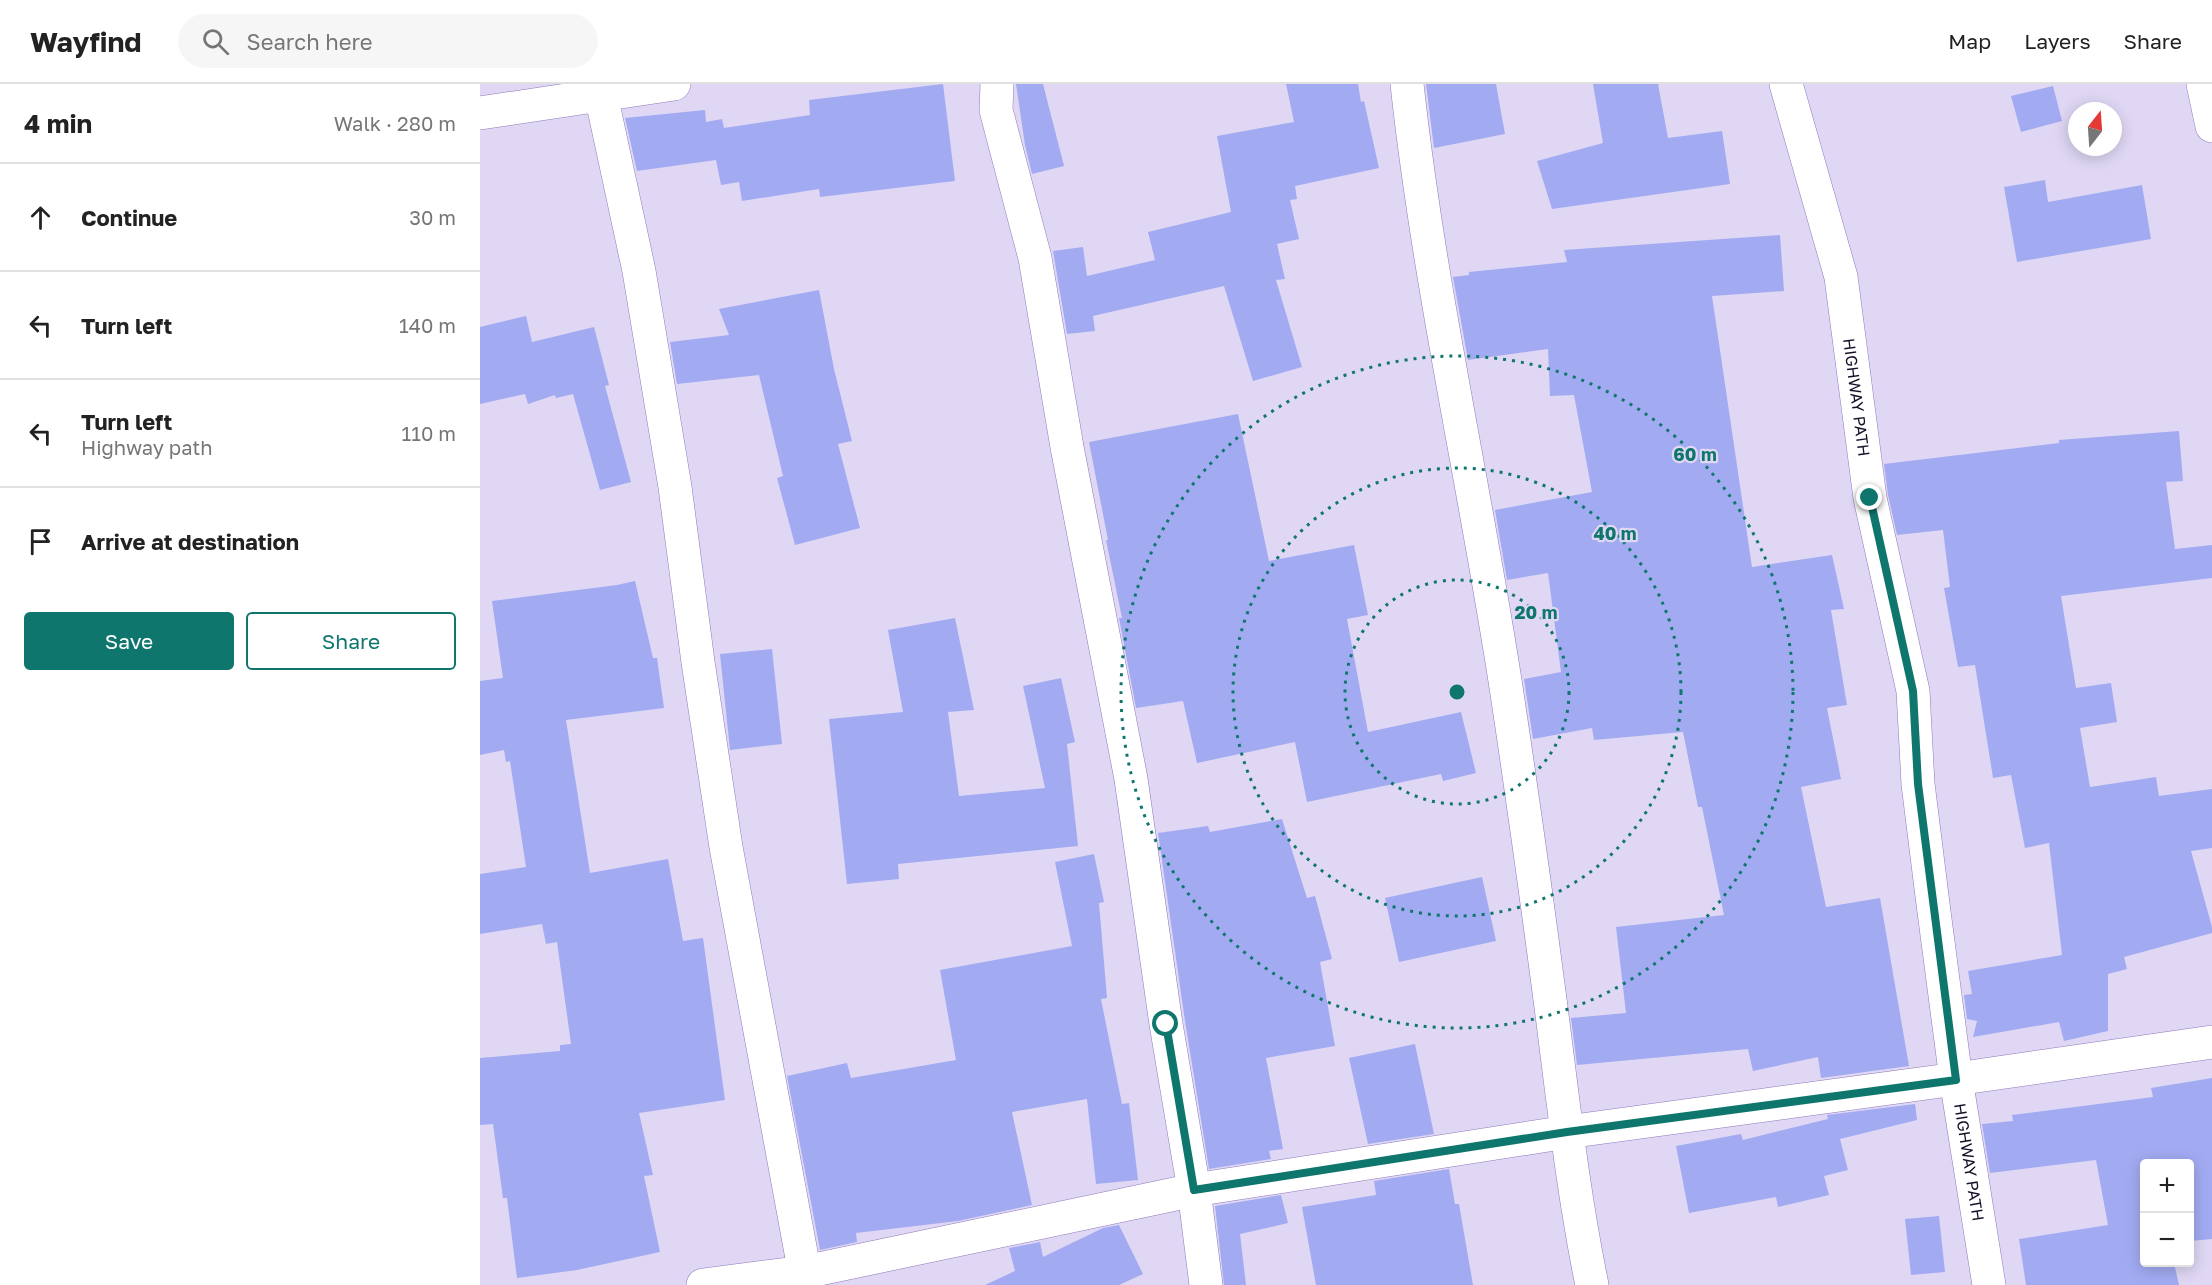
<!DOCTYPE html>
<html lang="en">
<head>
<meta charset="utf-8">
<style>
	:root { --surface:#fff; --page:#f6f6f6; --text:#222; --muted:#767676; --line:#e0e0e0; --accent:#0f766e }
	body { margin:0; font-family:"Golos Text",sans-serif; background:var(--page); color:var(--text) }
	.controls { position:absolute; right:18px; bottom:18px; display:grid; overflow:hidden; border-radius:6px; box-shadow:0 3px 15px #0003 }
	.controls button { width:54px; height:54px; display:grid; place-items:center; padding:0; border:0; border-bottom:2px solid var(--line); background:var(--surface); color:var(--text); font:30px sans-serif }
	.compass { position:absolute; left:1588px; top:18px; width:54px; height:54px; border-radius:50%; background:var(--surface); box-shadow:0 3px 15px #0003; rotate:17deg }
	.stop { position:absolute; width:18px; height:18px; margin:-14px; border:4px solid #0f766e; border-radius:50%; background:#fff }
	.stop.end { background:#0f766e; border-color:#fff; box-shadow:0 2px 6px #0008 }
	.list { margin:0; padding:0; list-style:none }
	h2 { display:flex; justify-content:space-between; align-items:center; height:78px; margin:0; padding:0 24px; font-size:26px }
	h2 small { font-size:20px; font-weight:400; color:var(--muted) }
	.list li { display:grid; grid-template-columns:39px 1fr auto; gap:18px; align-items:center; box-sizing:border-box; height:108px; padding:0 24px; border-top:2px solid var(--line) }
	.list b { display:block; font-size:22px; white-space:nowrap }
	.list p { margin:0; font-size:20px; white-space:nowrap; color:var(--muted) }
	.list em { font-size:20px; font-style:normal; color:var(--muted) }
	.actions { display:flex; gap:12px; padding:18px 24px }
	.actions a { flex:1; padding:14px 0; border:2px solid var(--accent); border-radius:6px; text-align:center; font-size:21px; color:var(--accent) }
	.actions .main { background:var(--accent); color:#fff }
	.icon { flex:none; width:33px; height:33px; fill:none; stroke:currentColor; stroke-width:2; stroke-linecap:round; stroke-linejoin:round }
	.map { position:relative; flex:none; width:1732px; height:1201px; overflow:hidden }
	header { display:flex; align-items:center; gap:36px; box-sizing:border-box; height:84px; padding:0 30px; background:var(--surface); border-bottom:2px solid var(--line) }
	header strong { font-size:28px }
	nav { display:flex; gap:33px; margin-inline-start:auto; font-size:21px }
	.search { width:420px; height:54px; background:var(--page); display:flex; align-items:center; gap:15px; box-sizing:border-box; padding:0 21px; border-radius:33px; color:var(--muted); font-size:22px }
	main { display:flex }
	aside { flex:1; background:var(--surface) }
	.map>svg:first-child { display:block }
</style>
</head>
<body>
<header>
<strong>Wayfind</strong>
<div class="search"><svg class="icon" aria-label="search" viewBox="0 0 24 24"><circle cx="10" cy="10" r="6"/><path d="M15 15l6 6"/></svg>Search here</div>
<nav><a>Map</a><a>Layers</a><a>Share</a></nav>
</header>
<main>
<aside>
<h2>4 min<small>Walk · 280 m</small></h2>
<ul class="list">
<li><svg class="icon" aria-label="ahead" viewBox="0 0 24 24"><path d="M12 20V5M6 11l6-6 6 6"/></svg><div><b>Continue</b></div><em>30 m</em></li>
<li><svg class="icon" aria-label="left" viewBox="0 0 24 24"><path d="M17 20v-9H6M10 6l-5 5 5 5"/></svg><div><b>Turn left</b></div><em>140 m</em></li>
<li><svg class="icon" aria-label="left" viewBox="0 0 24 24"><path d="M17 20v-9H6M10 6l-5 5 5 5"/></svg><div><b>Turn left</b><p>Highway path</p></div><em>110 m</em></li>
<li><svg class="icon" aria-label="arrive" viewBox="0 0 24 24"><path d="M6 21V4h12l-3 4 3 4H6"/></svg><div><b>Arrive at destination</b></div></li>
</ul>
<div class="actions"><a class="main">Save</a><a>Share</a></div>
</aside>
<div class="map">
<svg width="1732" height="1201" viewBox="0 0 1732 1201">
	<rect width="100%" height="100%" fill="#dfd7f4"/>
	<g fill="#a2abf2">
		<path d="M 463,0 L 475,97 L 340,113 L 339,105 L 262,117 L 259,98 L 241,101 L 236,76 L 157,87 L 145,34 L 225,26 L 226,38 L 242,35 L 244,44 L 330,31 L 329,16 Z"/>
		<path d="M 536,0 L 563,0 L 584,82 L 552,90 L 545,61 Z"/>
		<path d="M 806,0 L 878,0 L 881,18 L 884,17 L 899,84 L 815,102 L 817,115 L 810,116 L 819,155 L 797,160 L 805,195 L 796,196 L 822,283 L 773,297 L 744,202 L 613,232 L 615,247 L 587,250 L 573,167 L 603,163 L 607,192 L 675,176 L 668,148 L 751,128 L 737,52 L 814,38 Z"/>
		<path d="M 946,0 L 1016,0 L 1025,50 L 954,64 Z"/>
		<path d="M 1113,0 L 1178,0 L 1188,54 L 1242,47 L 1250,100 L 1072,125 L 1057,77 L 1123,59 Z"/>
		<path d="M 1573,2 L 1582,37 L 1541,48 L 1531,12 Z"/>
		<path d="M 1565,96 L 1568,118 L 1662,101 L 1671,155 L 1537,178 L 1524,103 Z"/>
		<path d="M 1300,151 L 1304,207 L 1232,212 L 1272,483 L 1352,471 L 1364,525 L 1351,526 L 1367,621 L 1347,624 L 1361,695 L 1321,703 L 1346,823 L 1400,814 L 1429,982 L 1341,994 L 1338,973 L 1273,987 L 1268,965 L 1097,981 L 1091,934 L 1146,929 L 1136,843 L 1244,831 L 1222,723 L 1218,723 L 1203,648 L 1114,656 L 1112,644 L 1053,655 L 1044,595 L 1081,588 L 1068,489 L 1027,496 L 1015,426 L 1112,408 L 1094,311 L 1070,312 L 1068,265 L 988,276 L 973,193 L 989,191 L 989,188 L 1087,178 L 1084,166 Z"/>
		<path d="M 339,206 L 354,285 L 372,357 L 358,360 L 380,444 L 315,461 L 297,394 L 303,392 L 279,291 L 197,300 L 190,258 L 249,251 L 239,225 Z"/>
		<path d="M 46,232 L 52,258 L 114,243 L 129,301 L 125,302 L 151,398 L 120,406 L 93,310 L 76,314 L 75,311 L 48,320 L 45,310 L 0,320 L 0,243 Z"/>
		<path d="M 758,330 L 789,477 L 874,461 L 888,531 L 867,535 L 888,648 L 981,628 L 996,689 L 963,697 L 961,690 L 827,718 L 815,658 L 717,679 L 703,617 L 656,624 L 639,534 L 642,534 L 626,456 L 628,456 L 609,358 Z"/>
		<path d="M 1699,347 L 1703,397 L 1686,398 L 1695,465 L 1732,461 L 1732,494 L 1581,512 L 1596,604 L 1631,599 L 1637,638 L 1600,644 L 1610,703 L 1676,693 L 1679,712 L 1732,705 L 1732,764 L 1711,767 L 1732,843 L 1732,849 L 1644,873 L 1647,885 L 1628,890 L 1628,947 L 1584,957 L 1579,938 L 1493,953 L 1497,937 L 1487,935 L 1484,911 L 1492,910 L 1488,887 L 1582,871 L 1569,759 L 1545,764 L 1531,691 L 1513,694 L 1495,581 L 1478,583 L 1464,504 L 1470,503 L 1463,446 L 1417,451 L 1408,411 L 1404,380 L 1579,359 L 1579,356 Z"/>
		<path d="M 155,497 L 173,574 L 177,574 L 184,624 L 86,636 L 110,789 L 188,775 L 203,857 L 223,854 L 245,1016 L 159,1029 L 173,1091 L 164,1092 L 180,1168 L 97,1186 L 37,1194 L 27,1114 L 23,1114 L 13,1040 L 0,1041 L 0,974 L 80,967 L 80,961 L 91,960 L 77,858 L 66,860 L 62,840 L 0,850 L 0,790 L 46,783 L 30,677 L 26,678 L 24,666 L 0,671 L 0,597 L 23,594 L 12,517 L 137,501 Z"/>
		<path d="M 475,534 L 494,626 L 468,628 L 479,712 L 565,704 L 543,602 L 581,594 L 595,658 L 587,660 L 598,762 L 418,780 L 419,795 L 367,800 L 349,635 L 423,628 L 408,546 Z"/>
		<path d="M 292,565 L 302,660 L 250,666 L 240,570 Z"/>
		<path d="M 802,735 L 827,814 L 835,812 L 852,875 L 840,878 L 855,962 L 786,974 L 803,1065 L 789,1067 L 791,1075 L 729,1085 L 705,937 L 678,749 L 728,742 L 730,748 Z"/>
		<path d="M 614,770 L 624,818 L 619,819 L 627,914 L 621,915 L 642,1020 L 649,1019 L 658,1096 L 616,1100 L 607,1015 L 532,1028 L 552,1121 L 478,1137 L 376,1149 L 377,1158 L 340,1166 L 307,992 L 367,979 L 371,994 L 476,976 L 460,886 L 592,862 L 575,778 Z"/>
		<path d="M 1002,793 L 1016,857 L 919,878 L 905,814 Z"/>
		<path d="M 935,960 L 954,1050 L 888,1060 L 869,974 Z"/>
		<path d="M 1732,994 L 1732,1155 L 1710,1157 L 1710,1080 L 1665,1080 L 1665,1179 L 1694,1179 L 1699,1201 L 1546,1201 L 1539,1155 L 1628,1141 L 1616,1076 L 1510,1089 L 1502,1040 L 1533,1037 L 1532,1031 L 1673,1013 L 1671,1004 Z"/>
		<path d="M 1435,1020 L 1437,1036 L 1360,1055 L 1368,1086 L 1344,1092 L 1349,1111 L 1298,1123 L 1296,1113 L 1209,1129 L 1196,1062 L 1261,1050 L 1263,1056 L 1348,1035 L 1347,1031 Z"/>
		<path d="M 969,1085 L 975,1120 L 979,1120 L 993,1201 L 836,1201 L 822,1123 L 896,1111 L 894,1097 Z"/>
		<path d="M 801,1111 L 808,1139 L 760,1150 L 766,1201 L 744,1201 L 735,1122 Z"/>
		<path d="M 1459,1132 L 1465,1188 L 1431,1191 L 1425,1135 Z"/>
		<path d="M 639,1141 L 663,1190 L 639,1201 L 505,1201 L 535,1187 L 529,1164 L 560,1158 L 563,1173 L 623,1144 Z"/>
	</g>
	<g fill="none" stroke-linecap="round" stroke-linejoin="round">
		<g stroke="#8e79bb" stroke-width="34">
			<g id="minor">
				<path d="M 517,0 L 516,26 L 555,174 L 587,363 L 651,695 L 686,940 L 714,1106 L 726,1201"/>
				<path d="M 927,0 C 949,202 995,402 1026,603 C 1042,709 1057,816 1071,923 C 1083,1016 1093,1109 1112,1201"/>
				<path id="s1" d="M 1306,0 L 1361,193 L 1390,414 L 1433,607 L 1438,700 L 1453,820 L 1476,995 L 1509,1201"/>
				<path d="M 1723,0 L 1732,42"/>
				<path d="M 121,11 L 159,187 L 195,403 L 218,578 L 246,763 L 327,1201"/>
				<path d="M 0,29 L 194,0"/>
				<path d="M 223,1201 L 325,1188 L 714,1106 L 1087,1048 L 1476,995 L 1732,958"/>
			</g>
		</g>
		<use href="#minor" stroke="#fff" stroke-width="33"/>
	</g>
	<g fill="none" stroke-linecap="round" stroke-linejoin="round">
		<path stroke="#0f766e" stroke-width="8" d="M 686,940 L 714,1106 L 1087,1048 L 1476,996 L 1438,700 L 1433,607 L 1390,414"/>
	</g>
	<g fill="none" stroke="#0f766e" stroke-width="3" stroke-dasharray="3 6">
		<circle cx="977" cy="608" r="112"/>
		<circle cx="977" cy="608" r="224"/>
		<circle cx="977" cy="608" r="336"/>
	</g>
	<g text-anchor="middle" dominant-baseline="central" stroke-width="4.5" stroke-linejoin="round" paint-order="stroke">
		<g font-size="16" fill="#180f28" stroke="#dfd7f4">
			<text stroke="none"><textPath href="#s1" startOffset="322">HIGHWAY PATH</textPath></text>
			<text stroke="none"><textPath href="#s1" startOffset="1096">HIGHWAY PATH</textPath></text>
		</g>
	</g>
	<circle cx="977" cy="608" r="9" fill="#0f766e" stroke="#dfd7f4" stroke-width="3"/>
	<g font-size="18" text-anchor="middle" font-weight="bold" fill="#0f766e" stroke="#dfd7f4" stroke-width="4.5" stroke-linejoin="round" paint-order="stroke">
		<text x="1215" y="377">60 m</text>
		<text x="1135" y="456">40 m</text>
		<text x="1056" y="535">20 m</text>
	</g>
</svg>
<div class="controls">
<button>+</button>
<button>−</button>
</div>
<svg class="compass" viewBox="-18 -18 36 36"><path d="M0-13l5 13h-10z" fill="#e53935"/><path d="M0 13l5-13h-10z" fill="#767676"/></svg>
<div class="stop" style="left:686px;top:940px"></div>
<div class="stop end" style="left:1390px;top:414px"></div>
</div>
</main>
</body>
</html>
